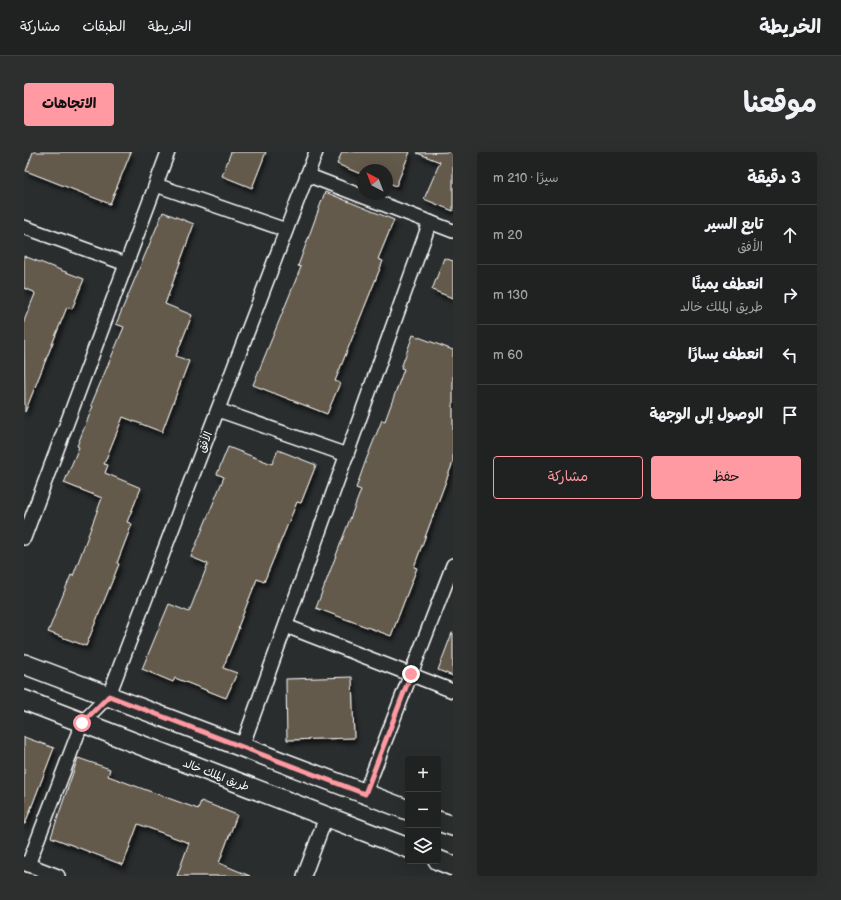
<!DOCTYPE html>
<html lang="ar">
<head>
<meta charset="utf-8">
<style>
	:root { --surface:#202222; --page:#2d2f2f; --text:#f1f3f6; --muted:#a2a4a5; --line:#3d3f40; --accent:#ff9aa2 }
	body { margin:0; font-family:"Balsamiq Sans","Playpen Sans Arabic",sans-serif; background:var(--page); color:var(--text); direction:rtl }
	.controls { position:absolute; right:12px; bottom:12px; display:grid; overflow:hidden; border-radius:4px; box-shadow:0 4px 16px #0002 }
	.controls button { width:36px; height:36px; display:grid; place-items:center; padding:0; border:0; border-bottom:1px solid var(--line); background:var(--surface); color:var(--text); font:20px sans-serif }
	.compass { position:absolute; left:333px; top:12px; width:36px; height:36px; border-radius:50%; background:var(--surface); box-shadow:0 4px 16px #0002; rotate:318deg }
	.stop { position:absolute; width:12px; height:12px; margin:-9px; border:3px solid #ff9aa2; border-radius:50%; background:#fff }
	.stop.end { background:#ff9aa2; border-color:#fff; box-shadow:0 1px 4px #0008 }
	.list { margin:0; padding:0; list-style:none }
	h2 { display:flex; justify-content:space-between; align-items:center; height:52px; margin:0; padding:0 16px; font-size:17px }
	h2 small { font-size:13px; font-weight:400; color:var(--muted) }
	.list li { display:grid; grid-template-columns:26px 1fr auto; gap:12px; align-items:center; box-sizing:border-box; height:60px; padding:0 16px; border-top:1px solid var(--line) }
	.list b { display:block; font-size:15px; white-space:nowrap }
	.list p { margin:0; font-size:13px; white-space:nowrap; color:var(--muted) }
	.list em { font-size:13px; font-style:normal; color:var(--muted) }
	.actions { display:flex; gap:8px; padding:12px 16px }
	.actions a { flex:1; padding:9px 0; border:1px solid var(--accent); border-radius:4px; text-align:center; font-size:14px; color:var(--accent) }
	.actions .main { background:var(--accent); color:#111 }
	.icon { flex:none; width:22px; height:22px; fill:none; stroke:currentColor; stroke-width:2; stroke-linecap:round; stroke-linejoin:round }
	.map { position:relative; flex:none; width:429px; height:724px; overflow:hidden; direction:ltr; border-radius:4px }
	header { display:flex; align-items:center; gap:24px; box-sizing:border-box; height:56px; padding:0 20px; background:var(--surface); border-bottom:1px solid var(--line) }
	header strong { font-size:19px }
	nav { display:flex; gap:22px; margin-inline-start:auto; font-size:14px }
	.intro { display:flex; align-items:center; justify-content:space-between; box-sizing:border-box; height:96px; padding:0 24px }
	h1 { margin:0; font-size:28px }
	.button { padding:10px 18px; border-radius:4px; background:var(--accent); color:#111; font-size:14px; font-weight:700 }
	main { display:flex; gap:24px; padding:0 24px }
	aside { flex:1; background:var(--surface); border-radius:4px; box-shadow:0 4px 16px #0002 }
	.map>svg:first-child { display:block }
</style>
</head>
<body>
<header>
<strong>الخريطة</strong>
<nav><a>الخريطة</a><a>الطبقات</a><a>مشاركة</a></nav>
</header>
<div class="intro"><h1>موقعنا</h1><a class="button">الاتجاهات</a></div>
<main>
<aside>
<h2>3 دقيقة<small>سيرًا · 210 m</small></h2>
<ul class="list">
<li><svg class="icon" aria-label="ahead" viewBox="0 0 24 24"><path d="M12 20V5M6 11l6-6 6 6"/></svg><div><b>تابع السير</b><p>الأفق</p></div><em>20 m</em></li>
<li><svg class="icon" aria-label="right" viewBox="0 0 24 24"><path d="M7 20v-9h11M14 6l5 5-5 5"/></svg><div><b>انعطف يمينًا</b><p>طريق الملك خالد</p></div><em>130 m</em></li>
<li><svg class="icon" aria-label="left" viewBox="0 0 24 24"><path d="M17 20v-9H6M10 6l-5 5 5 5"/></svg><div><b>انعطف يسارًا</b></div><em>60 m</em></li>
<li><svg class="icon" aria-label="arrive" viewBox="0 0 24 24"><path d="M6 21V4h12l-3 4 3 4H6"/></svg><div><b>الوصول إلى الوجهة</b></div></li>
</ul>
<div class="actions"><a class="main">حفظ</a><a>مشاركة</a></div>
</aside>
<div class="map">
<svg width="429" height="724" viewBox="0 0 429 724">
	<defs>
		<filter id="shadow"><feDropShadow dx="2.5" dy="4.5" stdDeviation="2" flood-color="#0009"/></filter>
	</defs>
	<rect width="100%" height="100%" fill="#2a2d2e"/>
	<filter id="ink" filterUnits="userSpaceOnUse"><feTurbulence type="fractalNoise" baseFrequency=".025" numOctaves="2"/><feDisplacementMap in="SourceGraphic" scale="8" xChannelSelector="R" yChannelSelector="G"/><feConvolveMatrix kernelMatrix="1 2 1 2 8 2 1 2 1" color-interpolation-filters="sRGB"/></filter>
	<g filter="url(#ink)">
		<g fill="#635a4b" stroke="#fff" filter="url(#shadow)">
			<path d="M 9,0 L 107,0 L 86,52 L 2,19 Z"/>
			<path d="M 207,0 L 242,0 L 228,36 L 198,24 Z"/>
			<path d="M 318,0 L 386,0 L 372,34 L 363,30 L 363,18 L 339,18 L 339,23 L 313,12 Z"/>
			<path d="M 429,0 L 429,59 L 400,47 L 416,10 L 393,1 Z"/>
			<path d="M 301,40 L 370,68 L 354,107 L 359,109 L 311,229 L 316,231 L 303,262 L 229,233 L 277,115 L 274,114 Z"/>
			<path d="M 139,60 L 170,72 L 141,152 L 168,163 L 152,204 L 165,209 L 138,280 L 99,265 L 80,312 L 84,313 L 81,321 L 117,336 L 103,370 L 108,372 L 93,411 L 95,412 L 62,494 L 24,480 L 47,423 L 49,424 L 78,346 L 40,331 L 55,295 L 53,294 L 69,254 L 67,253 L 100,175 L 92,172 Z"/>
			<path d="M 0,104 L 60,127 L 48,157 L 43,155 L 1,260 L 0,169 L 11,142 L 10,140 L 0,136 Z"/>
			<path d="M 420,106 L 429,109 L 429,146 L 408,138 Z"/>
			<path d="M 389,183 L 429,198 L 429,310 L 390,415 L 393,416 L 367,484 L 292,456 L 337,338 L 332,336 L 342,308 L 358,268 L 361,269 L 380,217 L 377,216 Z"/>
			<path d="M 204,295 L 248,312 L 254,298 L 292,313 L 277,351 L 273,350 L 240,430 L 233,427 L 214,475 L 215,476 L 199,516 L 213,521 L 202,546 L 151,526 L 149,530 L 118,517 L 145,452 L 165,460 L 184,412 L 167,405 L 200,325 L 193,322 Z"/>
			<path d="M 428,481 L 429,481 L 429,524 L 414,518 Z"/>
			<path d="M 328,525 L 330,586 L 263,588 L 262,527 Z"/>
			<path d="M 0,585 L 30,596 L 1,672 L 0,672 Z"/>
			<path d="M 54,606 L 86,617 L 84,624 L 174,657 L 177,649 L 213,663 L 195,711 L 226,724 L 153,724 L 165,691 L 114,672 L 99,713 L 27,685 Z"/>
		</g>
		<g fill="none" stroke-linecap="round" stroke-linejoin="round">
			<g stroke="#fff" stroke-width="16">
				<g id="street">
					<path d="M 283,23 L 429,79"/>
					<path d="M 132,33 L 262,78"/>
					<path d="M 0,75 L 102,112"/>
					<path d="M 194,258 L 323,303"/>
					<path d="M 0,386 L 144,0"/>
					<path d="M 262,474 L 429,539"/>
					<path d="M 218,595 L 406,70"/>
					<path d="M 341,641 L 429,413"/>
					<path d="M 0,711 L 34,724"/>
					<path d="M 4,713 L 58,571 L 85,543 L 292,0"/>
					<path d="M 280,724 L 302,665"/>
				</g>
			</g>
			<g stroke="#fff" stroke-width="22">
				<g id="secondary">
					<path d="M 0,512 L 384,658"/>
					<path d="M 0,548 L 384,696"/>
					<path d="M 414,669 L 429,674"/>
					<path d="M 414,708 L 429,714"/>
				</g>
			</g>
			<use href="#street" stroke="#2a2d2e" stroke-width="13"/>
			<use href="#secondary" stroke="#2a2d2e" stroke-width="19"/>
		</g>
	</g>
	<g fill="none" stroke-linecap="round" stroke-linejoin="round" filter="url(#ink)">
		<path stroke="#ff9aa2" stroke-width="5" d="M 58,571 L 85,544 L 341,642 L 387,522"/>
	</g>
	<g text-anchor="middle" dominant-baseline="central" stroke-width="3.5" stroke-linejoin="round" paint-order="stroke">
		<g font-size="11" fill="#fff" stroke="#2a2d2e">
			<text transform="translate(181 290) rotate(-69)">الأفق</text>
			<text transform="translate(192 623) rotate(21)">طريق الملك خالد</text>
		</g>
	</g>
</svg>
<div class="controls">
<button>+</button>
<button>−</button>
<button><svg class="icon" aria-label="layers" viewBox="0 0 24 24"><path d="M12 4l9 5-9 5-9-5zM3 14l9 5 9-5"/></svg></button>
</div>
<svg class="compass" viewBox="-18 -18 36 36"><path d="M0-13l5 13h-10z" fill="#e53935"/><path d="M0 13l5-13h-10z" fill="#a2a4a5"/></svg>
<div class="stop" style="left:58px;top:571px"></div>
<div class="stop end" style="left:387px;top:522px"></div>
</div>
</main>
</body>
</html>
